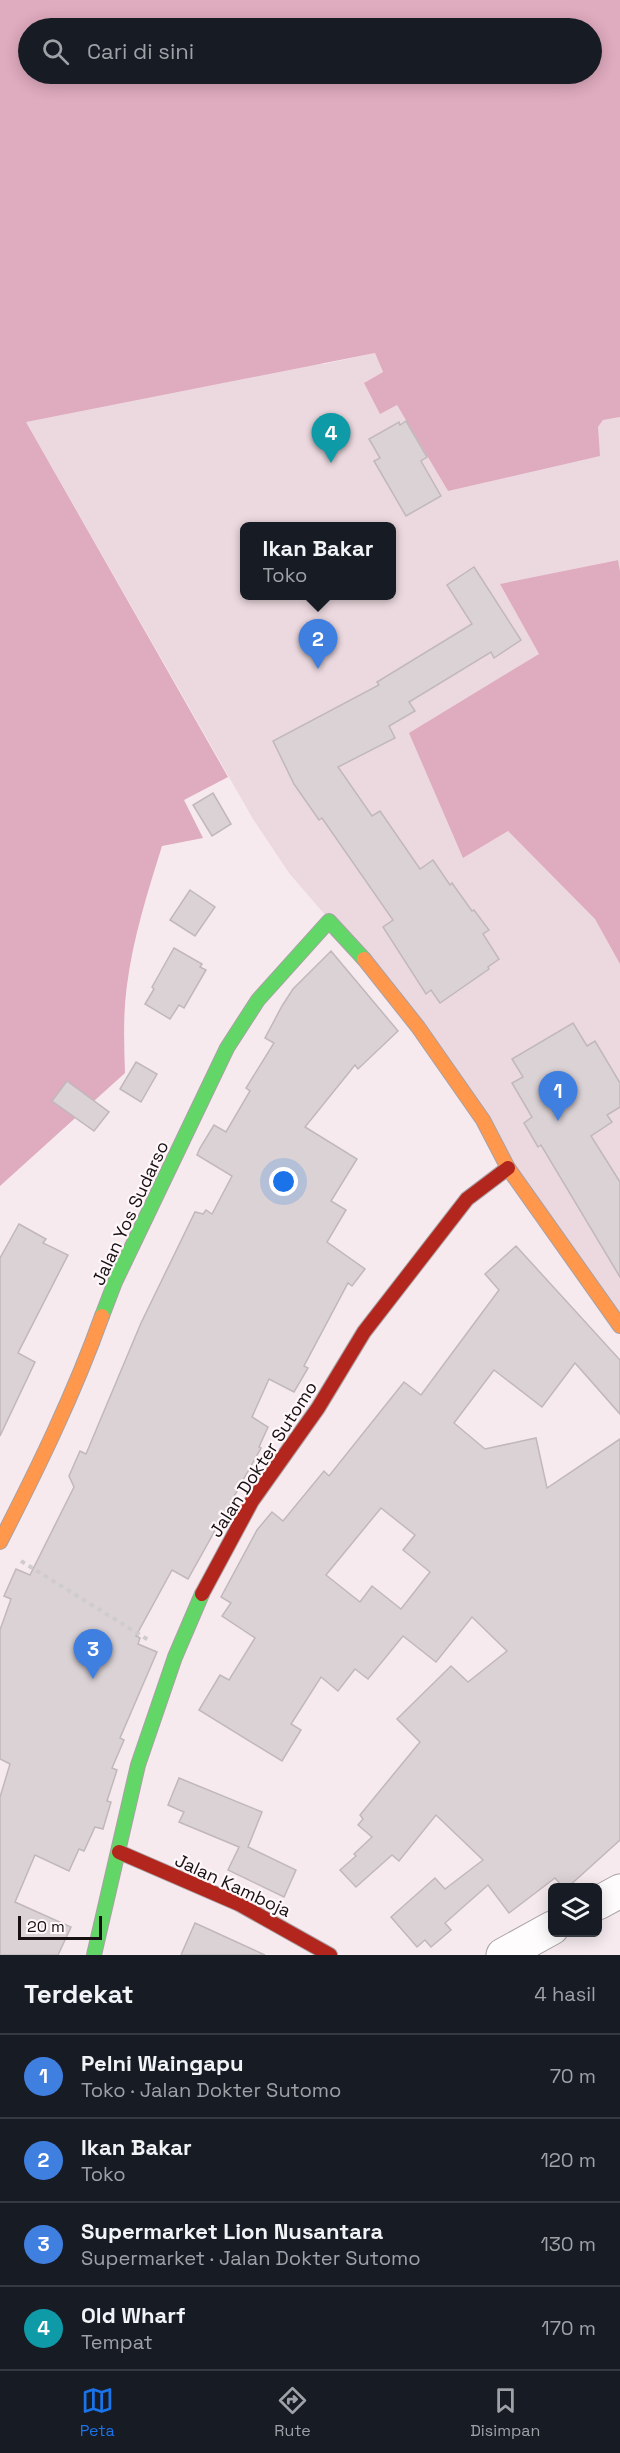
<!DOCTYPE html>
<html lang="id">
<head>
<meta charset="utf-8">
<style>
	:root { --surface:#171b24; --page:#20242c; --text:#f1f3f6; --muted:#9ea1a6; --line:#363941; --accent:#1a73e8 }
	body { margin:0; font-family:"Space Grotesk",sans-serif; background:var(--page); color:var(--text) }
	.controls { position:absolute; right:18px; bottom:18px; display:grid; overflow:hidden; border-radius:9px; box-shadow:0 3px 15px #0003 }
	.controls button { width:54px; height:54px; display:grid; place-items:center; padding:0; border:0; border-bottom:2px solid var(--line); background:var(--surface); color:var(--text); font:30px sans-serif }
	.scale { position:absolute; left:18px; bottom:15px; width:84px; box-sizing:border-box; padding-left:6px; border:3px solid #171113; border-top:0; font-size:16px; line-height:21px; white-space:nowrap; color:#171113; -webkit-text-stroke:4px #fff7f9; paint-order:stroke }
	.you { position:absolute; left:284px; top:1182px; width:21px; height:21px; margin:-15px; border:4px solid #fff; border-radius:50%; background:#1a73e8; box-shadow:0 0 0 9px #1a73e833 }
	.badge { display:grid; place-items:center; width:39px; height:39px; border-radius:50%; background:var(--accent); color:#fff; font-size:20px; font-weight:700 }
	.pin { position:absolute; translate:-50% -50px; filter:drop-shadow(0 2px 3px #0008) }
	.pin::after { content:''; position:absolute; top:32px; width:21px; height:18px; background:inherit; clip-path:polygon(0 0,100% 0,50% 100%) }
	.popup { position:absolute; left:240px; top:522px; width:156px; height:78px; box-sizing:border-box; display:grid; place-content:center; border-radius:9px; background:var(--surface); filter:drop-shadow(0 2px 4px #0005); font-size:20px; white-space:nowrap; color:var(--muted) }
	.popup b { font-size:22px; color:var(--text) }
	.popup::after { content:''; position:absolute; left:50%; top:100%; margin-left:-12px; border:12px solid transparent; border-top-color:var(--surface) }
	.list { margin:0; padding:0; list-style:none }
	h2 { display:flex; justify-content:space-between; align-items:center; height:78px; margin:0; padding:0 24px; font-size:26px }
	h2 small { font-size:20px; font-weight:400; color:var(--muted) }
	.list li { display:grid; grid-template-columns:39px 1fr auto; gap:18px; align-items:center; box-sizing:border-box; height:84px; padding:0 24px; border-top:2px solid var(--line) }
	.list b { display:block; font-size:22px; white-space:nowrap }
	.list p { margin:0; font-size:20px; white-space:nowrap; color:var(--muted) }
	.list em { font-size:20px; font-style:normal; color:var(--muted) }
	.icon { flex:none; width:33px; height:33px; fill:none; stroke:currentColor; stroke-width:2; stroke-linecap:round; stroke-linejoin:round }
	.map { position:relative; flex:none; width:620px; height:1955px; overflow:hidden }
	.search { position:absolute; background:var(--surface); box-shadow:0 3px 15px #0003; left:18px; right:18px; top:18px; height:66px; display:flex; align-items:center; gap:15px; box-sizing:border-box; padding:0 21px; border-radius:33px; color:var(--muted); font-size:22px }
	.sheet { height:414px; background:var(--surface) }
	nav { display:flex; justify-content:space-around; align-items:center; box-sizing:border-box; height:84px; border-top:2px solid var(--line); background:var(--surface); font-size:16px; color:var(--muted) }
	nav a { display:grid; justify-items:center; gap:3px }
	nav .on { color:var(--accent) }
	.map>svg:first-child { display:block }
</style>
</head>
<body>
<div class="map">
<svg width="620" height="1955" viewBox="0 0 620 1955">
	<rect width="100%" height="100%" fill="#f6eaee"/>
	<path fill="#ecd9df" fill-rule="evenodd" d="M 0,330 L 324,364 L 375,353 L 383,372 L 365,383 L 397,405 L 448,491 L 598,427 L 603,420 L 620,417 L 620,571 L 617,560 L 501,584 L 539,654 L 463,858 L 508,831 L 596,919 L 620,960 L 620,1320 L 344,937 L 289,873 L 253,819 L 18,408 ZM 244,526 L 392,526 L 392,596 L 244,596 Z"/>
	<g fill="#dfabbe" fill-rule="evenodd">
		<path d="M 0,0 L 620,0 L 620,417 L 603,420 L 598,427 L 600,456 L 448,491 L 397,405 L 380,414 L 364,383 L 383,372 L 375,353 L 26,422 L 228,777 L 184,800 L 203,838 L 162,846 C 148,891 133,938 127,985 C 123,1014 124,1043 125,1073 L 0,1186 ZM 28,28 L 592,28 L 592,74 L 28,74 Z"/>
		<path d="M 618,560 L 620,571 L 620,964 L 595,919 L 508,831 L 463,858 L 409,733 L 539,654 L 500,584 Z"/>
	</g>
	<g fill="#dbd2d5" stroke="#c1b8bb" stroke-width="1.5" fill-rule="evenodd">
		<path d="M 406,421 L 427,457 L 421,461 L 441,496 L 406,516 L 374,461 L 380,458 L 369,439 L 399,422 L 400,425 Z"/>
		<path d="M 474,567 L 521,640 L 494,658 L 491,652 L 409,702 L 415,711 L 389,726 L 395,738 L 338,767 L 372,816 L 380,811 L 420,869 L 433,860 L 450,885 L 452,883 L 472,911 L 474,910 L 489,930 L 483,934 L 499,959 L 488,967 L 489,969 L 440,1003 L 431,990 L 426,994 L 383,927 L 393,920 L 322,818 L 319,820 L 294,784 L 273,741 L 379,685 L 377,682 L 472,624 L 447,585 Z"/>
		<path d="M 213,793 L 231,824 L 212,836 L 193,805 Z"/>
		<path d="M 190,890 L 215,907 L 195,936 L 170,920 Z"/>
		<path d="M 174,948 L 202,964 L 200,967 L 206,970 L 184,1008 L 179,1005 L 170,1019 L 145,1004 L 154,989 L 152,987 Z"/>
		<path d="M 331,951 L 398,1031 L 358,1069 L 355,1065 L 305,1127 L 357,1159 L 331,1201 L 346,1210 L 327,1242 L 365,1269 L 352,1286 L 348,1283 L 304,1366 L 308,1368 L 294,1392 L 269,1379 L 252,1417 L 268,1427 L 259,1447 L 261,1448 L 188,1579 L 172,1570 L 136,1636 L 140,1638 L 138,1644 L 157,1652 L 120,1738 L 124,1740 L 112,1768 L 117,1770 L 107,1801 L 111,1802 L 103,1829 L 95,1827 L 84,1851 L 79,1849 L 69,1871 L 35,1855 L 15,1902 L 71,1927 L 58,1955 L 0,1955 L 0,1797 L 10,1764 L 0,1759 L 0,1630 L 11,1599 L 4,1596 L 16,1569 L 30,1575 L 74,1487 L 69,1476 L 80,1451 L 86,1454 L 141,1323 L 195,1212 L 203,1214 L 206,1210 L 212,1214 L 232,1176 L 197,1155 L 200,1148 L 214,1125 L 226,1132 L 250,1091 L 246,1088 L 274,1043 L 265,1038 L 282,1006 L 293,989 Z"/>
		<path d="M 573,1023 L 587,1046 L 595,1041 L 620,1083 L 620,1107 L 607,1115 L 612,1122 L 591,1136 L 620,1182 L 620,1277 L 541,1145 L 538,1147 L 524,1123 L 532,1117 L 512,1083 L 523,1077 L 512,1059 Z"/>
		<path d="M 136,1062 L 157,1074 L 141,1102 L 120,1089 Z"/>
		<path d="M 67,1081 L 109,1112 L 94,1131 L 52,1101 Z"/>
		<path d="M 19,1224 L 46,1239 L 43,1243 L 68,1255 L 18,1353 L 35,1362 L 0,1436 L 0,1258 Z"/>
		<path d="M 516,1246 L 620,1360 L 620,1414 L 575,1363 L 542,1407 L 494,1370 L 454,1423 L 485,1449 L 536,1438 L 547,1488 L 620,1439 L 620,1840 L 568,1887 L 563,1887 L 555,1878 L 509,1913 L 488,1885 L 445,1923 L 451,1930 L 431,1947 L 425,1940 L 417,1947 L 391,1917 L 435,1878 L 445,1889 L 483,1860 L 436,1815 L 399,1861 L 392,1855 L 356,1887 L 340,1870 L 356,1856 L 354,1854 L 372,1837 L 358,1825 L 363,1819 L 360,1815 L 420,1742 L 397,1719 L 451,1666 L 468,1682 L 507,1651 L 472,1617 L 436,1662 L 403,1636 L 368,1679 L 355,1669 L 338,1691 L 321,1677 L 291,1724 L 301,1730 L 282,1761 L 199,1710 L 220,1675 L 229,1680 L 255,1638 L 222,1616 L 231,1603 L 221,1597 L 257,1530 L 272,1512 L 283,1521 L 324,1471 L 329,1476 L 404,1382 L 421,1395 L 499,1290 L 485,1274 ZM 381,1508 L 415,1535 L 403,1550 L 430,1572 L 401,1609 L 372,1586 L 360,1602 L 326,1575 Z"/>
		<path d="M 179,1778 L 262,1812 L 248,1847 L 296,1870 L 284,1897 L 228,1870 L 239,1847 L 179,1822 L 184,1812 L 168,1805 Z"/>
		<path d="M 195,1923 L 265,1955 L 181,1955 Z"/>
	</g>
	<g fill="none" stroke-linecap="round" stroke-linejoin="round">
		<g stroke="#a9a1a4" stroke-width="35">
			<g id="street">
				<path d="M 598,1903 L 620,1891"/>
				<path d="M 503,1955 L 552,1928"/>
			</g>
		</g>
		<g stroke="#a9a1a4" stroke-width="16">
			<g id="fast">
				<path d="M 102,1316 L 115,1282 L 227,1048 L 258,1000 L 329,921 L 364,959"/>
				<path d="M 94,1955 L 138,1765 L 175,1657 L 202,1594"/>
			</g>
		</g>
		<g stroke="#a9a1a4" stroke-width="16">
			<g id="slow">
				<path d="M 364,959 L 418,1027 L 483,1120 L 508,1168 L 620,1326"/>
				<path d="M 0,1542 C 38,1468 74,1394 102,1316"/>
			</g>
		</g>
		<g stroke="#a9a1a4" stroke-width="16">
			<g id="jam">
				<path d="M 202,1594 L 252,1501 L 318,1408 L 364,1332 L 467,1199 L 508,1168"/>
				<path d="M 119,1852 L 239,1904 L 330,1955"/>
			</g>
		</g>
		<path stroke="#cfcccd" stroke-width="4" stroke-dasharray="4.5 4.5" stroke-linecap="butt" d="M 21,1561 L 150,1641"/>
		<use href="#street" stroke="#fefcfc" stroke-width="33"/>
		<use href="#fast" stroke="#63d668" stroke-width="14"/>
		<use href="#slow" stroke="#ff974d" stroke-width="14"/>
		<use href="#jam" stroke="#b3261e" stroke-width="14"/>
	</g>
	<g text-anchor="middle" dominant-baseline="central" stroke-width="4.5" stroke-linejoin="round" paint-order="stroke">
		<g font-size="18" fill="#171113" stroke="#fff7f9">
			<text transform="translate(130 1213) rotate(-65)">Jalan Yos Sudarso</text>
			<text transform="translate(263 1459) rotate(-57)">Jalan Dokter Sutomo</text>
			<text transform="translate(233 1885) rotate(25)">Jalan Kamboja</text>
		</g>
	</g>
</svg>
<div class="controls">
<button><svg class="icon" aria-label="layers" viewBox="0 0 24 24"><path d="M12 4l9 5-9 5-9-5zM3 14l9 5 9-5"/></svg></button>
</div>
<div class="scale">20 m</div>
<div class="you"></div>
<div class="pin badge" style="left:558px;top:1121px;background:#3f7fe0">1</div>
<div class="pin badge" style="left:318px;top:669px;background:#3f7fe0">2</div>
<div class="popup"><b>Ikan Bakar</b>Toko</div>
<div class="pin badge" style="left:93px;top:1679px;background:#3f7fe0">3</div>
<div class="pin badge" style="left:331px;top:463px;background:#0f9aa8">4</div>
<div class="search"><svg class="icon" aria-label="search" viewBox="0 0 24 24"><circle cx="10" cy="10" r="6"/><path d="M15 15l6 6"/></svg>Cari di sini</div>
</div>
<section class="sheet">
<h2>Terdekat<small>4 hasil</small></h2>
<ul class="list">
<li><span class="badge" style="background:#3f7fe0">1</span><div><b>Pelni Waingapu</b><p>Toko · Jalan Dokter Sutomo</p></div><em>70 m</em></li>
<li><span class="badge" style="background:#3f7fe0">2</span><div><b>Ikan Bakar</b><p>Toko</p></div><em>120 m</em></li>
<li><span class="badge" style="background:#3f7fe0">3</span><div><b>Supermarket Lion Nusantara</b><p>Supermarket · Jalan Dokter Sutomo</p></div><em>130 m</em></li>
<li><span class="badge" style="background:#0f9aa8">4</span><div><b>Old Wharf</b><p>Tempat</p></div><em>170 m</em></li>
</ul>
</section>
<nav>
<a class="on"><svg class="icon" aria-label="map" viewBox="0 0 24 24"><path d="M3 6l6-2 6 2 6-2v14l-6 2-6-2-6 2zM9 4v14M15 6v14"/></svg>Peta</a>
<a><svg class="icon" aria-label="directions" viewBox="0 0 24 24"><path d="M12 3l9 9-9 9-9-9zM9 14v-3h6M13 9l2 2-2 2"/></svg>Rute</a>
<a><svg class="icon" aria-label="saved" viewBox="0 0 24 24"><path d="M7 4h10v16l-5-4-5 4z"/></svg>Disimpan</a>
</nav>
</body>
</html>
